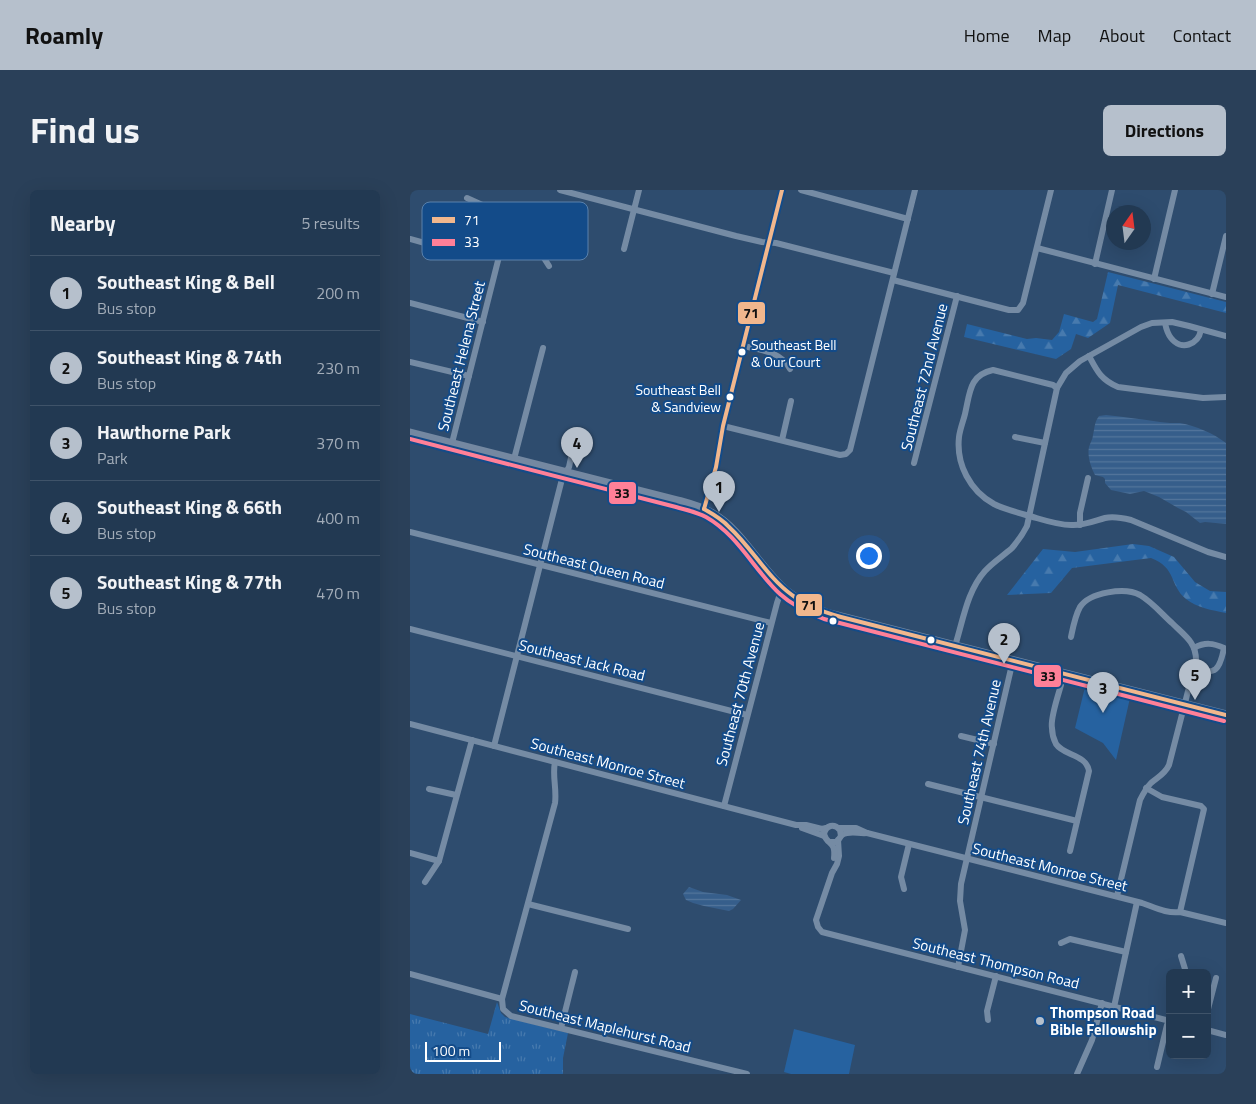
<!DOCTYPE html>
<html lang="en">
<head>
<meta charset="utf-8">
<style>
	:root { --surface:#223952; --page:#2a4059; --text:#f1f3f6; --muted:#a2acb8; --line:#3f5369; --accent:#b6c0cc }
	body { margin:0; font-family:"Titillium Web",sans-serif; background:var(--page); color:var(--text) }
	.controls { position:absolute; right:15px; bottom:15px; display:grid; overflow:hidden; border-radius:8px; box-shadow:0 5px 20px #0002 }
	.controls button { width:45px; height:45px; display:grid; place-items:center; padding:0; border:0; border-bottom:1px solid var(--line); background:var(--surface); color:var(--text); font:25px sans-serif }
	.compass { position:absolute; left:696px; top:15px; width:45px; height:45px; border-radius:50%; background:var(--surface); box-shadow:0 5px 20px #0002; rotate:14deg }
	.scale { position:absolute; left:15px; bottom:12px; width:76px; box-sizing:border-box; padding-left:5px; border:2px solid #fff; border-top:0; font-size:14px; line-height:18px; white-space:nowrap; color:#fff; -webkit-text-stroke:4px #134b89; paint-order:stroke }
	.you { position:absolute; left:458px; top:365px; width:18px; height:18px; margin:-12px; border:4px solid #fff; border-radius:50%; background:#1a73e8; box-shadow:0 0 0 8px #1a73e833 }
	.badge { display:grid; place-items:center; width:32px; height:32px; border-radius:50%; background:var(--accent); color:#111; font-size:16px; font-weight:700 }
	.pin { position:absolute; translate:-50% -41px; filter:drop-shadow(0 1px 2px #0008) }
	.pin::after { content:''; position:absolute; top:26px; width:18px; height:15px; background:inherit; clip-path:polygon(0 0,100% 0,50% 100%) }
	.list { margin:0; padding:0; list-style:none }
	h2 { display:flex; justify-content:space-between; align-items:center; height:65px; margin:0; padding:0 20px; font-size:21px }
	h2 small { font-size:16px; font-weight:400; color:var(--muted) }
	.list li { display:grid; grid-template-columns:32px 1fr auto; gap:15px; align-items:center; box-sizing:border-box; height:75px; padding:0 20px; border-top:1px solid var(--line) }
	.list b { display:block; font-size:19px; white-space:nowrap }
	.list p { margin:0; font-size:16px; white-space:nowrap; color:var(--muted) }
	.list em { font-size:16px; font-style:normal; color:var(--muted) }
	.map { position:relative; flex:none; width:816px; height:884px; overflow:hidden; border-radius:8px }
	header { display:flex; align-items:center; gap:30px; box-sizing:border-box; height:70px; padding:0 25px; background:var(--accent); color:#111 }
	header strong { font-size:24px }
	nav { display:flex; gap:28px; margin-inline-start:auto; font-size:18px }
	.intro { display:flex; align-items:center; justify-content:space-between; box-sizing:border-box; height:120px; padding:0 30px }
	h1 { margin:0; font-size:35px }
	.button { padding:12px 22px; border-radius:8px; background:var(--accent); color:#111; font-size:18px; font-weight:700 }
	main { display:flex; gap:30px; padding:0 30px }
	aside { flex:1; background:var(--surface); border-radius:8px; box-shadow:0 5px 20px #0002 }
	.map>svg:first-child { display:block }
</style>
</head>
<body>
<header>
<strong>Roamly</strong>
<nav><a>Home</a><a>Map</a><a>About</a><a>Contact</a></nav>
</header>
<div class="intro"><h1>Find us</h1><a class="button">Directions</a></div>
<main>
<aside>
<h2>Nearby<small>5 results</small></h2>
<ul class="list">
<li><span class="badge">1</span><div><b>Southeast King &amp; Bell</b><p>Bus stop</p></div><em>200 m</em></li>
<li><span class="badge">2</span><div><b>Southeast King &amp; 74th</b><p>Bus stop</p></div><em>230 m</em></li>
<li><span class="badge">3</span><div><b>Hawthorne Park</b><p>Park</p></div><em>370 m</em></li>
<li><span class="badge">4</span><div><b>Southeast King &amp; 66th</b><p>Bus stop</p></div><em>400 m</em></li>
<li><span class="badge">5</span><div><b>Southeast King &amp; 77th</b><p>Bus stop</p></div><em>470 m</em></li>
</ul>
</aside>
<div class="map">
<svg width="816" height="884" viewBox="0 0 816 884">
	<defs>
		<pattern id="grass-tufts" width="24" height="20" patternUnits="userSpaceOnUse" patternTransform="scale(1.25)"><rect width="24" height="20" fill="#2662a0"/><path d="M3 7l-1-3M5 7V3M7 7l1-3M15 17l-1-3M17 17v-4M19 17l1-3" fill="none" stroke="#477aae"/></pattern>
		<pattern id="forest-firs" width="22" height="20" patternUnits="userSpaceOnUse" patternTransform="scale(1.25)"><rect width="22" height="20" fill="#2662a0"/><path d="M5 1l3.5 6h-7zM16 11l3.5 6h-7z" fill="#477aae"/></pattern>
		<pattern id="water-rules" width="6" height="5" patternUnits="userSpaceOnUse" patternTransform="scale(1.25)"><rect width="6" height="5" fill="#365e8b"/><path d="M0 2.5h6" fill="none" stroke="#54769c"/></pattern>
	</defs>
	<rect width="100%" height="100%" fill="#2e4c6e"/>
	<path fill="url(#grass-tufts)" d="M 87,812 L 91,823 L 95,827 L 158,843 L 153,868 L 153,884 L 0,884 L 0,824 L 78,844 Z"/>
	<g fill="url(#forest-firs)">
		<path d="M 698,82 L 816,112 L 816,123 L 708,95 L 700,133 L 678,148 L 666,144 L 661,159 L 646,169 L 554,147 L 557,134 L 617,149 L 626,148 L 642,150 L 649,142 L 654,124 L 683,132 L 687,129 Z"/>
		<path d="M 723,354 L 739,356 L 764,367 L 785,392 L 800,401 L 816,402 L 816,423 C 802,420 787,418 776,409 C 759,395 767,378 741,368 L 662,378 L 641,403 L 597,405 L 633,359 L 665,362 Z"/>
	</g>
	<g fill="#2662a0">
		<path d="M 675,497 L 720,508 L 706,570 L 693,553 L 665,538 Z"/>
		<path d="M 384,839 L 445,855 L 439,884 L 381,884 L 374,882 Z"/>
	</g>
	<g fill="url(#water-rules)">
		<path d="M 696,225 C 714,227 732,229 750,232 C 757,233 763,233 770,233 C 786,236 803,243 816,253 L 816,334 L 795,332 L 790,333 L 776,322 L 768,318 L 749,307 L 734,301 L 720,304 L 701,300 L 695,293 L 695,289 L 693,287 L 685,285 C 681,277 677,266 679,257 C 680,253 683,249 683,245 C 685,237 684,233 689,226 Z"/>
		<path d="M 279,697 L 293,702 L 317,705 L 331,710 L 323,719 L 319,721 L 294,716 L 283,713 L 276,710 L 273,704 Z"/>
	</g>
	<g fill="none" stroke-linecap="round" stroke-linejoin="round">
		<g stroke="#758ba4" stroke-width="6">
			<path d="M 150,0 L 326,46 L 352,52 L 366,53 L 484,83"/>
			<path d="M 391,0 L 498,29"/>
			<path d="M 57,8 L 99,27 L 112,33 L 139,76"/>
			<path d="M 0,49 L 29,57"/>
			<path d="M 627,58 L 816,107"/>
			<path d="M 214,59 L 229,0"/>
			<path d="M 685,74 L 702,0"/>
			<path d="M 744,89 L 765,0"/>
			<path d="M 483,90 L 599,120 L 608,120 L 613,113 L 641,0"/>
			<path d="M 802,104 L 816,46"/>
			<path d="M 0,113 L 73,132"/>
			<path d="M 755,133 C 756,138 757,143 761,148 C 771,161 788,155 791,140"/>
			<path d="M 333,156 C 350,160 371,161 380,179"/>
			<path d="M 679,166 C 687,181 691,190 708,197 L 793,208 L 816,207"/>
			<path d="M 0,172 L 59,186"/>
			<path d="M 647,198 L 643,195 L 583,180 C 559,185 560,203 555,224 C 553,232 550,239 549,247 C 546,274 560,301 584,314 C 594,319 605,322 616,325 C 631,329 646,335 661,335 C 673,336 684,331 695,328 C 703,326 713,328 721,330 L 798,362 L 816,367"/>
			<path d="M 313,236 L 430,265 L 436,264 L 440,260 L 505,0"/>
			<path d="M 605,247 L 635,253"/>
			<path d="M 372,250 L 381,211"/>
			<path d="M 42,253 L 99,27"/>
			<path d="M 104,269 L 133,158"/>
			<path d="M 504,273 L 547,106"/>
			<path d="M 294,319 L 306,277 L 313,236 L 372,0"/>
			<path d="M 670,335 L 670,323 L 678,288"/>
			<path d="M 0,342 L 361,433"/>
			<path d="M 0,439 L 337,525"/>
			<path d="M 661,447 C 663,437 665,426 670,417 C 680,402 715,397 730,405 C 742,412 752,424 762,433 C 774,445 786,452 786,470 L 759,575 C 755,584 748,587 741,593 C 736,598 733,604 730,610 L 707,706"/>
			<path d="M 545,456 C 553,431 557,401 575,381 C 583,372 593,366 602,358 C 608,351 613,344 617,336 L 647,198 L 656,183 L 670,171 L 731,137 L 742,133 L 762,132 L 779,136 L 816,146"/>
			<path d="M 784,479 C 806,486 810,479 814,458 C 803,453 795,452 784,458"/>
			<path d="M 651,495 C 648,506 640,529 642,538 C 642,543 644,550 646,554 C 654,566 676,564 679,581 L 660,661"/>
			<path d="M 0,534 L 386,635 L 396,635 L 412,639 L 416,638"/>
			<path d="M 551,546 L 584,554"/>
			<path d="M 84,556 L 152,289 L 159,277 L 166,245"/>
			<path d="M 145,572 C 142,586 147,599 145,613 L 92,809 L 93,819 L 101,826 L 337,884"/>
			<path d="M 518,594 L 667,631"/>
			<path d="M 736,598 L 752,607 L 791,616 L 794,619 L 770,722"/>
			<path d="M 19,599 L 46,605"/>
			<path d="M 314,616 L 367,413 L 369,407 L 375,400"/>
			<path d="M 392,638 L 414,646"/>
			<path d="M 429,638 L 446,638 L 457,643 L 732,713 C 744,717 757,724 770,722 L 816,733"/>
			<path d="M 432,645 C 440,640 448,644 457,643"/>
			<path d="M 428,650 L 429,666 L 427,674 L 422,683 L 406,730 L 408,737 L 412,742 L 760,831"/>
			<path d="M 420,652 L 427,652 L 431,646 L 430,640 C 424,633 416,635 414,644 C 417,656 426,650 424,668"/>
			<path d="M 0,663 L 29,671"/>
			<path d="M 15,692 L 29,671 L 62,550"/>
			<path d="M 494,699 L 491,687 L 499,654"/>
			<path d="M 118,714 L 218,739"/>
			<path d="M 651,753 L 660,749 L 716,762"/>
			<path d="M 771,766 L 775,779 L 774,783"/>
			<path d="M 548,777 L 555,740 L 550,711 L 551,694 L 603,470"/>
			<path d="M 0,784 L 92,809"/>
			<path d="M 704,817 L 727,712"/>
			<path d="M 797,823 L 806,788"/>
			<path d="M 578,830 L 577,821 L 586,786"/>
			<path d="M 151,838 L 165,782"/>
			<path d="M 797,840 L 816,845"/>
			<path d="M 747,877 L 757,835 L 760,831"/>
			<path d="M 667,884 L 682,850 L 692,813"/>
		</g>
		<path stroke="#7488a1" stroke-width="9" d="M 0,243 L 268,311 C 279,314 291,317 301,323 C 333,341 348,377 376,401 C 388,411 402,417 416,423 L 816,525"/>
		<g stroke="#134b89" stroke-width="8">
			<g id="bus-1">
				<path d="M 294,319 C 303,324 312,329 319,337 C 342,358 357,387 382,405 C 396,416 413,422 431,427 L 816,525"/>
				<path d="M 294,319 L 306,277 L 313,236 L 372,0"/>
			</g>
		</g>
		<g stroke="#134b89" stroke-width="8">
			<path id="bus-2" d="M 0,249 L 266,317 C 276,320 287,322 296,327 C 328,345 344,380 370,404 C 383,416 399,422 414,429 L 814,531"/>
		</g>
		<use href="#bus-1" stroke="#f1b78d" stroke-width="4"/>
		<use href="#bus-2" stroke="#ff8098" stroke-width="4"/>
	</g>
	<g fill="#fff" stroke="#134b89" stroke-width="2">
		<circle cx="332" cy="162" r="4.5"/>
		<circle cx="320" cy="207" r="4.5"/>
		<circle cx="423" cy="431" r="4.5"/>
		<circle cx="521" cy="450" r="4.5"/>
	</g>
	<circle fill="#b6c0cc" stroke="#134b89" stroke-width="2" cx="630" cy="831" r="5"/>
	<g text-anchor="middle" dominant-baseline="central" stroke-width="4" stroke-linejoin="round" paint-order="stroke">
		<g font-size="14" fill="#fff" stroke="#134b89" text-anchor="start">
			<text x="341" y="154">Southeast Bell<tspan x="341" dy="17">&amp; Our Court</tspan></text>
			<text x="311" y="199" text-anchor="end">Southeast Bell<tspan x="311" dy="17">&amp; Sandview</tspan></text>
		</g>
		<g font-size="15" fill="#fff" stroke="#134b89">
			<text transform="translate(51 166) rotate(-76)">Southeast Helena Street</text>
			<text transform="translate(514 187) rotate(-76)">Southeast 72nd Avenue</text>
			<text transform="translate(184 376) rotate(14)">Southeast Queen Road</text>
			<text transform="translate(172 470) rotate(14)">Southeast Jack Road</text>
			<text transform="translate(330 504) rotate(-75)">Southeast 70th Avenue</text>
			<text transform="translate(569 562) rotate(-77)">Southeast 74th Avenue</text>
			<text transform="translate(198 573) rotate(15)">Southeast Monroe Street</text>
			<text transform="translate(640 677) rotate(14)">Southeast Monroe Street</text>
			<text transform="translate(586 773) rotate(14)">Southeast Thompson Road</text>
			<text transform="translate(195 836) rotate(14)">Southeast Maplehurst Road</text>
		</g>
		<g font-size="15" font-weight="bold" fill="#fff" stroke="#134b89" text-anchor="start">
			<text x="640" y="822">Thompson Road<tspan x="640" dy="17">Bible Fellowship</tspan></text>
		</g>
	</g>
	<rect x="12" y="12" width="166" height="58" rx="8" fill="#134b89" stroke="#5a81ac" stroke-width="1"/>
	<rect x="22" y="27" width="23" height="6" fill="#f1b78d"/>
	<rect x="22" y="49" width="23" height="7" fill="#ff8098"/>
	<g font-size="14" fill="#fff">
		<text x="54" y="35">71</text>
		<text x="54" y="57">33</text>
	</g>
	<g stroke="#134b89" stroke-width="2">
		<rect x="327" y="111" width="29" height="24" rx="5" fill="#f1b78d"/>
		<rect x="198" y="291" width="29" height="24" rx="5" fill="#ff8098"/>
		<rect x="385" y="403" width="28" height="24" rx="5" fill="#f1b78d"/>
		<rect x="623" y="474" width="29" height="24" rx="5" fill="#ff8098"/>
	</g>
	<g font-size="14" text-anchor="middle" font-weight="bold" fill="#111">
		<text x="341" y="128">71</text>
		<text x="212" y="308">33</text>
		<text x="399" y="420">71</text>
		<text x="638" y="491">33</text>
	</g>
</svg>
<div class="controls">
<button>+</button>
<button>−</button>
</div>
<svg class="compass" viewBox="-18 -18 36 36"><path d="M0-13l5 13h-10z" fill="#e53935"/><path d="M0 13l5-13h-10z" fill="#a2acb8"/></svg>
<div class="scale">100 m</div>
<div class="you"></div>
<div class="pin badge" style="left:309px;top:322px">1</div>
<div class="pin badge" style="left:594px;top:474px">2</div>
<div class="pin badge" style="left:693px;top:523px">3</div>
<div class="pin badge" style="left:167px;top:278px">4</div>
<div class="pin badge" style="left:785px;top:510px">5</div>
</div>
</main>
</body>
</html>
